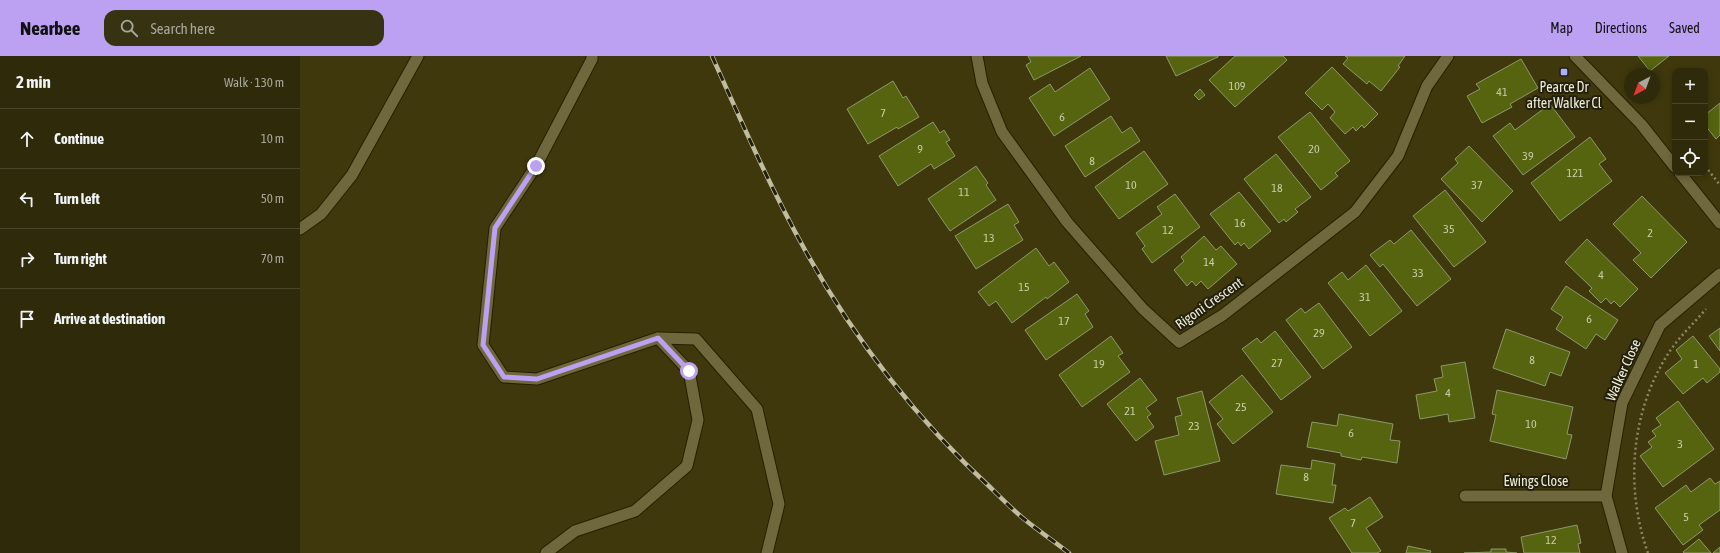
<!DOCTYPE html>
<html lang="en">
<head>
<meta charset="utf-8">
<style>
	:root { --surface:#2f2a09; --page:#373212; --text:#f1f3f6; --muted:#a7a79c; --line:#4a462a; --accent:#bca0f2 }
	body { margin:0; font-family:"Asap Condensed",sans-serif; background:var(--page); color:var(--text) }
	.controls { position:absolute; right:12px; top:12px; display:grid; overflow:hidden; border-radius:8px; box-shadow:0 2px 6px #0003 }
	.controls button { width:36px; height:36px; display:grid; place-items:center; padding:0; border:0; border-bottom:1px solid var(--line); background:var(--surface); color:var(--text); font:20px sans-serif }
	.compass { position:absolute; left:1324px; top:12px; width:36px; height:36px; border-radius:50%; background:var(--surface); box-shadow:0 2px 6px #0003; rotate:221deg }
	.stop { position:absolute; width:12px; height:12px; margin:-9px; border:3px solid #bca0f2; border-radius:50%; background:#fff }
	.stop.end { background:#bca0f2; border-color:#fff; box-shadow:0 1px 4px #0008 }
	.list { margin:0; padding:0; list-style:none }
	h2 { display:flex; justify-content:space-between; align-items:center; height:52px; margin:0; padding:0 16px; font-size:17px }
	h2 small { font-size:13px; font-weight:400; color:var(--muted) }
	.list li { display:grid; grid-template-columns:26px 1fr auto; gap:12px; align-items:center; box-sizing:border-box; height:60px; padding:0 16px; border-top:1px solid var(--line) }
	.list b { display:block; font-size:15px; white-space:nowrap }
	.list em { font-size:13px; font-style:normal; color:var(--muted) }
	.icon { flex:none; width:22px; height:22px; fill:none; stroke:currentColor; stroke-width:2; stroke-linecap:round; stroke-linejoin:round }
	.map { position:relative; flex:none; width:1420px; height:497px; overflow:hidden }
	header { display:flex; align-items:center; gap:24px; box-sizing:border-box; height:56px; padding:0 20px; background:var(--accent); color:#111 }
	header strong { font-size:19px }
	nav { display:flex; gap:22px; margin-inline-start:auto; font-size:14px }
	.search { width:280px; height:36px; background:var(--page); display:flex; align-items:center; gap:10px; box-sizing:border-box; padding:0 14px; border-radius:12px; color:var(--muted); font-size:15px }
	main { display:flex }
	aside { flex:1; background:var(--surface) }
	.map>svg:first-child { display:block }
</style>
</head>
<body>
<header>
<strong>Nearbee</strong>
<div class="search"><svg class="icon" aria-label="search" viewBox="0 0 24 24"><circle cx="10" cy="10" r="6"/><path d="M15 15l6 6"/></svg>Search here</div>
<nav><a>Map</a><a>Directions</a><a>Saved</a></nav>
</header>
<main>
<aside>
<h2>2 min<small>Walk · 130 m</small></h2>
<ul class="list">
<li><svg class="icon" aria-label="ahead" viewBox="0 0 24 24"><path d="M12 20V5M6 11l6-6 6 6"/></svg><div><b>Continue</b></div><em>10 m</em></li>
<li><svg class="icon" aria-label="left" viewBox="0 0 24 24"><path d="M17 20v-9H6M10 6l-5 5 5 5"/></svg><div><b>Turn left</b></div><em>50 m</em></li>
<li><svg class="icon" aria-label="right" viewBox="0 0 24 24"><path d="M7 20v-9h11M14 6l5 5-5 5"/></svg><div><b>Turn right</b></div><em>70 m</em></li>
<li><svg class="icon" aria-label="arrive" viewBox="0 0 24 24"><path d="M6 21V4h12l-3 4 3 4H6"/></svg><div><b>Arrive at destination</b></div></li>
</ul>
</aside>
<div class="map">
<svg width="1420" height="497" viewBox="0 0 1420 497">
	<rect width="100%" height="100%" fill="#3f380c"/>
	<g fill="#56640f" stroke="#8d986d">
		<path d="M 728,0 L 781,0 L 734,24 L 726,9 L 731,6 Z"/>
		<path d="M 866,0 L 918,0 L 918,1 L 876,20 Z"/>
		<path d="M 935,0 L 983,0 L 987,4 L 935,51 L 909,24 Z"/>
		<path d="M 1045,0 L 1105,0 L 1098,10 L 1100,11 L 1081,35 L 1069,25 L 1067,28 L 1043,8 L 1048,2 Z"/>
		<path d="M 1338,0 L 1369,0 L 1350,15 Z"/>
		<path d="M 1221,3 L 1238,32 L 1210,48 L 1212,51 L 1182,67 L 1167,40 L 1180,33 L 1176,28 Z"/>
		<path d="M 1032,11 L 1078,58 L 1064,72 L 1062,69 L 1056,75 L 1053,71 L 1045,78 L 1030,62 L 1035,56 L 1028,48 L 1022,54 L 1005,37 Z"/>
		<path d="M 790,12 L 810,43 L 754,80 L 729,42 L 750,28 L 755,36 Z"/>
		<path d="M 593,25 L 603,42 L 606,40 L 619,61 L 598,73 L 597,71 L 568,88 L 547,53 Z"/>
		<path d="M 900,33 L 905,39 L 899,44 L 894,39 Z"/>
		<path d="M 1420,47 L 1420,79 L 1416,83 L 1405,69 L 1405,59 Z"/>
		<path d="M 1250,48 L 1275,81 L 1223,119 L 1193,80 L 1210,67 L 1215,74 Z"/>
		<path d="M 1010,56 L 1050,105 L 1035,117 L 1038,120 L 1021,134 L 978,81 Z"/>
		<path d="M 811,60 L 822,77 L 831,71 L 840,85 L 785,121 L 765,90 Z"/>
		<path d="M 633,66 L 640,77 L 644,74 L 650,84 L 646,86 L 655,100 L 634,113 L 631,108 L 598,130 L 579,100 Z"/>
		<path d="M 1290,81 L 1306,103 L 1299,108 L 1312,125 L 1260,165 L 1231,127 Z"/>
		<path d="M 1169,90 L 1213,135 L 1182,166 L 1141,123 L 1158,107 L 1155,103 Z"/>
		<path d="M 844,95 L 868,128 L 819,163 L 795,131 Z"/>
		<path d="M 976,98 L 1011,141 L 995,153 L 998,156 L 986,166 L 984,163 L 979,167 L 944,123 Z"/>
		<path d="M 676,110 L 688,127 L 686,129 L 696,144 L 650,175 L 628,143 Z"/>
		<path d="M 1145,134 L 1186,186 L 1154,211 L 1113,160 Z"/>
		<path d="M 939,136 L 971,175 L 949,193 L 944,187 L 941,190 L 938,186 L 935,189 L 910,158 Z"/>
		<path d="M 875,138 L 900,171 L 852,207 L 842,193 L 845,190 L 836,177 L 862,158 L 857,151 Z"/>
		<path d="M 1342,140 L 1387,186 L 1351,222 L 1333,204 L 1341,197 L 1313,168 Z"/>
		<path d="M 708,148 L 719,166 L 714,169 L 723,184 L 676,213 L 655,180 Z"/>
		<path d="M 1111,174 L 1151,223 L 1117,250 L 1083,208 L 1080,211 L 1070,199 L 1090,184 L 1094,188 Z"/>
		<path d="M 904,180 L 916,194 L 921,190 L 937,208 L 908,233 L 901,225 L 896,230 L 892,225 L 887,230 L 874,214 L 884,205 L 881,201 Z"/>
		<path d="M 1287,183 L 1338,233 L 1320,251 L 1314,245 L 1311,248 L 1306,242 L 1301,247 L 1289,235 L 1292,232 L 1265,206 Z"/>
		<path d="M 736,192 L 749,210 L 754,206 L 769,226 L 747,243 L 746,241 L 712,267 L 696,245 L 689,250 L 678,236 Z"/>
		<path d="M 1066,209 L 1102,255 L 1070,280 L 1028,227 L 1042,216 L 1048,224 Z"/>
		<path d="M 1266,230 L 1318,264 L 1305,284 L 1296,278 L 1286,293 L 1256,273 L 1263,261 L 1251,253 Z"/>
		<path d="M 777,238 L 789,255 L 785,258 L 793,271 L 746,304 L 725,274 Z"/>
		<path d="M 1019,247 L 1052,291 L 1023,313 L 986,264 L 1001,252 L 1005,257 Z"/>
		<path d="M 1420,272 L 1420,295 L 1409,280 Z"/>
		<path d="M 1206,273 L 1270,296 L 1261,320 L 1250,316 L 1245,330 L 1193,312 Z"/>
		<path d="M 975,275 L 1011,321 L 981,344 L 942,293 L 957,282 L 961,287 Z"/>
		<path d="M 811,280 L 823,297 L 818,300 L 830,316 L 782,351 L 759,319 Z"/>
		<path d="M 1393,280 L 1420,313 L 1420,316 L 1407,327 L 1403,322 L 1383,338 L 1365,317 L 1382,303 L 1376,294 Z"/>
		<path d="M 1165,306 L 1175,362 L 1149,366 L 1148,358 L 1120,363 L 1116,339 L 1137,335 L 1134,323 L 1143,321 L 1141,310 Z"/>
		<path d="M 942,319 L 973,356 L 933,388 L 917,368 L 923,363 L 909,346 Z"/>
		<path d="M 840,322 L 857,344 L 846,352 L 851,358 L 847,361 L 854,371 L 836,385 L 807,348 Z"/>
		<path d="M 1197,334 L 1273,351 L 1267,378 L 1272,379 L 1266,403 L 1190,385 L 1196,359 L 1192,358 Z"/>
		<path d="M 902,335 L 920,405 L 864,419 L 855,385 L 879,379 L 875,361 L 882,359 L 877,342 Z"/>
		<path d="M 1378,345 L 1414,393 L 1363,431 L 1340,400 L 1352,391 L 1348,386 L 1356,380 L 1352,375 L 1361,369 L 1356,362 Z"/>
		<path d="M 1039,358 L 1093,368 L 1090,384 L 1100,385 L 1097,407 L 1062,401 L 1061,404 L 1041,400 L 1041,397 L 1007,391 L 1012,366 L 1037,370 Z"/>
		<path d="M 1012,404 L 1035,408 L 1032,429 L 1036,429 L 1033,447 L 976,438 L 981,409 L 1011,413 Z"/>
		<path d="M 1410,422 L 1415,428 L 1420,425 L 1420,454 L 1399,469 L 1403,474 L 1383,489 L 1355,452 L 1386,429 L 1391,436 Z"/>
		<path d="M 1070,441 L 1083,461 L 1066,472 L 1081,495 L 1077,497 L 1052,497 L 1029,462 L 1045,452 L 1048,455 Z"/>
		<path d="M 1277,469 L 1281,487 L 1278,488 L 1280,497 L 1224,497 L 1221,481 Z"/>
		<path d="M 1399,483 L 1411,497 L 1384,497 L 1383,496 Z"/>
		<path d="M 1108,490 L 1131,495 L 1130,497 L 1106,497 Z"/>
		<path d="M 1420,491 L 1420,497 L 1413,497 Z"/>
		<path d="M 1191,493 L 1206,493 L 1206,496 L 1217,497 L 1164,497 L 1191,496 Z"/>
	</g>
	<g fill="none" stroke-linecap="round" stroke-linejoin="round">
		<g stroke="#251f00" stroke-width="13">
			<g id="minor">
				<path d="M 292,0 L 292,3 L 236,110 L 195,172 L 183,289 L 204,321 L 237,323 L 358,282 L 396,283 L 457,353 L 479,448 L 467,497"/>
				<path d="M 677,0 L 682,27 L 702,76 L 767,166 L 843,253 L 879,286 L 923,259 L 1055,156 L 1098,100 L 1127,30 L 1148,0"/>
				<path d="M 0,173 L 21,158 L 52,119 L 118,0"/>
				<path d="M 1165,440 L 1306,440"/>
				<path d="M 246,497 L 275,475 L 335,455 L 387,410 L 398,364 L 389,315 L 358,282"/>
				<path d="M 1322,497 L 1306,440 L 1322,347 L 1360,269 L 1420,218"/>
			</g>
		</g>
		<g stroke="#251f00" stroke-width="13">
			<g id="tertiary">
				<path d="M 1275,0 L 1341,68 L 1375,111"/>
				<path d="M 1380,117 L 1420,167"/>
			</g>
		</g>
		<g stroke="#8d8765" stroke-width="2.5" stroke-dasharray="2 3" stroke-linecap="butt">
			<path d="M 1405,110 L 1420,129"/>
			<path d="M 1348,497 C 1324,430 1331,351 1372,292 C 1382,278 1395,266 1406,253"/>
		</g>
		<use href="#minor" stroke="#6f683d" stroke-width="11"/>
		<use href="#tertiary" stroke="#6f683d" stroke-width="11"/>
		<g stroke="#c1bc9f" stroke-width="4.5">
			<path id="rail" d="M 412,0 C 441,65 470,131 505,194 C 554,283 617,364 692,433 C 704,445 716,457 729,467 C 742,477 756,487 769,497"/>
		</g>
		<use href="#rail" stroke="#231f0e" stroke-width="3" stroke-dasharray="9" stroke-linecap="butt"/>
	</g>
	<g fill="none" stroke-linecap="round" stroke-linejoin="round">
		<path stroke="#bca0f2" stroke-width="5" d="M 236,110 L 195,172 L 183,289 L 204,321 L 237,323 L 358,282 L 389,315"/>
	</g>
	<rect fill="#a9b0fc" stroke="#231f0e" stroke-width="1.5" x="1260" y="12" width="8" height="8" rx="2"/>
	<g text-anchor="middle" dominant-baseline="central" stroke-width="4" stroke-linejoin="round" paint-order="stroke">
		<g font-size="12" fill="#cacba4">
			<text x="937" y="30">109</text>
			<text x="1202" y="36">41</text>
			<text x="583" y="57">7</text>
			<text x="762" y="61">6</text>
			<text x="620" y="93">9</text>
			<text x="1014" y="93">20</text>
			<text x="1228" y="100">39</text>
			<text x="792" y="105">8</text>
			<text x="1275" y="117">121</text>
			<text x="831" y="129">10</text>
			<text x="1177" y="129">37</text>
			<text x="977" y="132">18</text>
			<text x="664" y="136">11</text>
			<text x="940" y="167">16</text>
			<text x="1149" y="173">35</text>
			<text x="868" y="174">12</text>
			<text x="1350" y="177">2</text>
			<text x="689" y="182">13</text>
			<text x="909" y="206">14</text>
			<text x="1118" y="217">33</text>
			<text x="1301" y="219">4</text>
			<text x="724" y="231">15</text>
			<text x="1065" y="241">31</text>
			<text x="1289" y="263">6</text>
			<text x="764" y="265">17</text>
			<text x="1019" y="277">29</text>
			<text x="1232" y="304">8</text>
			<text x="977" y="307">27</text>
			<text x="799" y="308">19</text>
			<text x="1396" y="308">1</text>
			<text x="1148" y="337">4</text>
			<text x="941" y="351">25</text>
			<text x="830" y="355">21</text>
			<text x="1231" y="368">10</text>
			<text x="894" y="370">23</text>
			<text x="1051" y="377">6</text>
			<text x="1380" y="388">3</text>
			<text x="1006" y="421">8</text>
			<text x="1386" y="461">5</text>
			<text x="1053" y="467">7</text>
			<text x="1251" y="484">12</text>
		</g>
		<g font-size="14" fill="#f1edd6" stroke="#231f0e">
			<text x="1264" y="31">Pearce Dr<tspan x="1264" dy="16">after Walker Cl</tspan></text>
		</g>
		<g font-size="14" fill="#f1edd6" stroke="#231f0e">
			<text transform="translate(909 247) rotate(-35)">Rigoni Crescent</text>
			<text transform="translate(1323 314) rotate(-66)">Walker Close</text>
			<text x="1236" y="425">Ewings Close</text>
		</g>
	</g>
</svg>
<div class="controls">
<button>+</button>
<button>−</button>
<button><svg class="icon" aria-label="locate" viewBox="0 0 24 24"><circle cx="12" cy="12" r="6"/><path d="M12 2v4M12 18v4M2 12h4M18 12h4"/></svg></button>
</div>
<svg class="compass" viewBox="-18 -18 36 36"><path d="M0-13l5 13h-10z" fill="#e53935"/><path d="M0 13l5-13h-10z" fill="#a7a79c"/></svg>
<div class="stop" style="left:389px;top:315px"></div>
<div class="stop end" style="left:236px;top:110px"></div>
</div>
</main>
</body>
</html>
